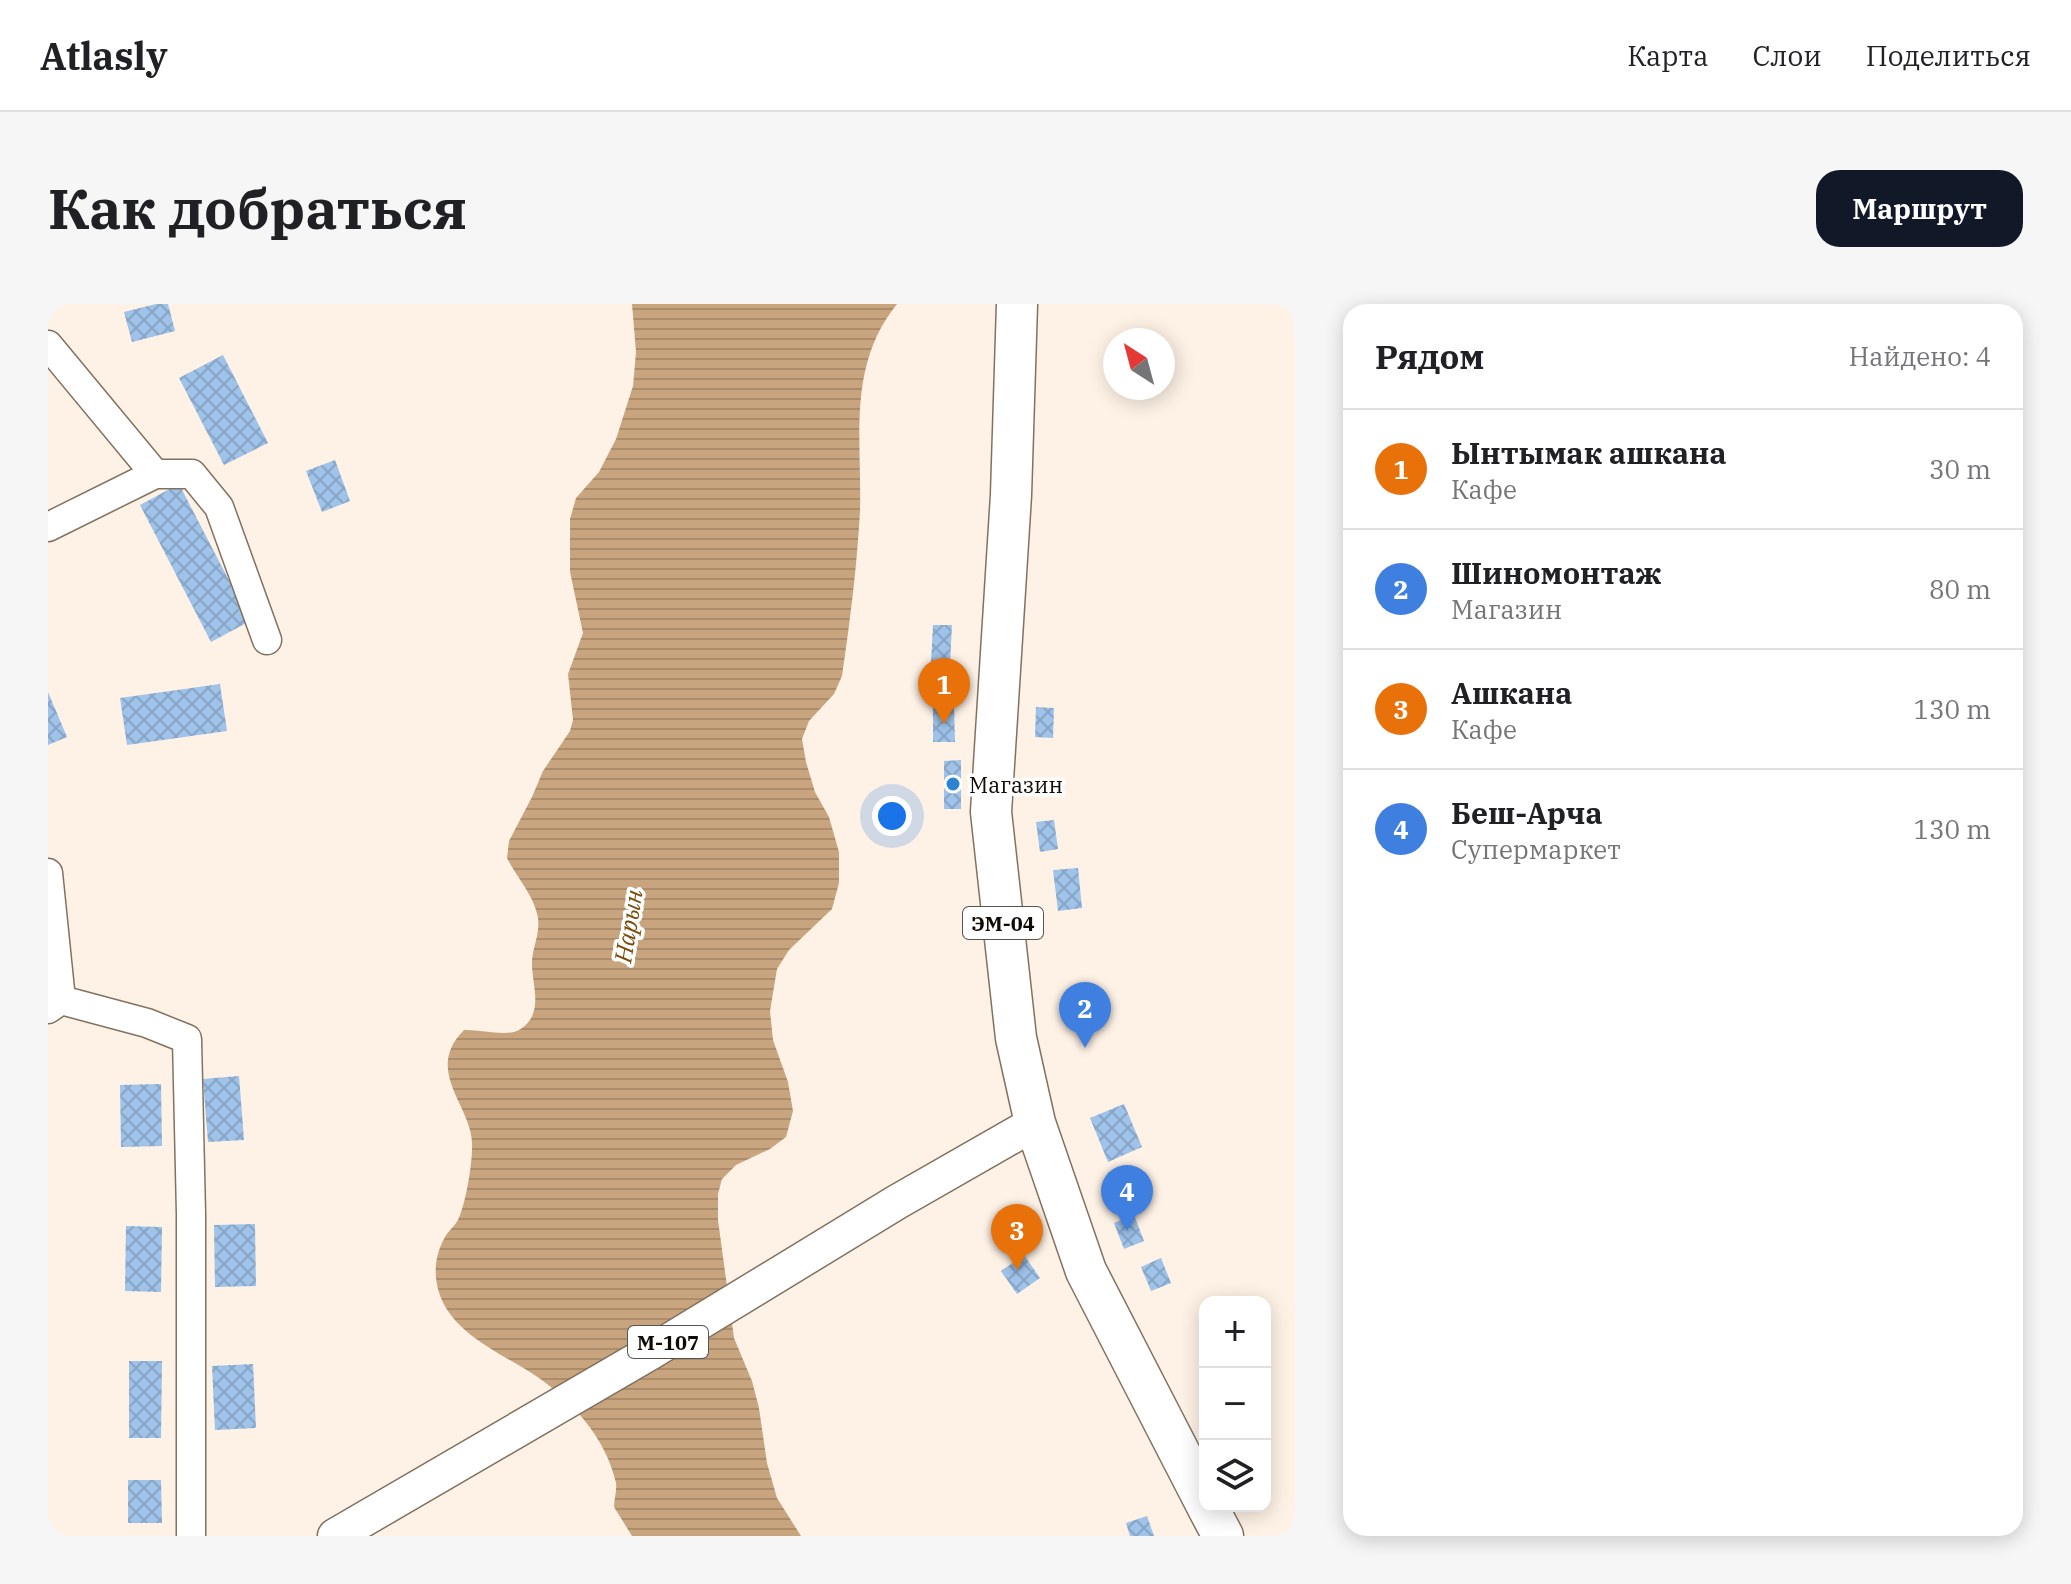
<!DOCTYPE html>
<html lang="ru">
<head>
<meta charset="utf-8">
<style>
	:root { --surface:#fff; --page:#f6f6f6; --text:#202124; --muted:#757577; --line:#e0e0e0; --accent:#111827 }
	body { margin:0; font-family:"IBM Plex Serif",serif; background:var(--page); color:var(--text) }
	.controls { position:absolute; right:24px; bottom:24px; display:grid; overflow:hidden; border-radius:16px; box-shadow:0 4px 20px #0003 }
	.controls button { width:72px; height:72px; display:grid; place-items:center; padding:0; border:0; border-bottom:2px solid var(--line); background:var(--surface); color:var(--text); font:40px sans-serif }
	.compass { position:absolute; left:1055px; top:24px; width:72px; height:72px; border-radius:50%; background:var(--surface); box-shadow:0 4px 20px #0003; rotate:324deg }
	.you { position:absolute; left:844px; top:512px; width:28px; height:28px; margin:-20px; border:6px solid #fff; border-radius:50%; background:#1a73e8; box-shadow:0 0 0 12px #1a73e833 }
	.badge { display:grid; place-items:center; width:52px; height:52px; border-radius:50%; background:var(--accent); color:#fff; font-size:26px; font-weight:700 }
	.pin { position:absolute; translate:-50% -66px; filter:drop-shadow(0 2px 4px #0008) }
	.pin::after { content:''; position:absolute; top:42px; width:28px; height:24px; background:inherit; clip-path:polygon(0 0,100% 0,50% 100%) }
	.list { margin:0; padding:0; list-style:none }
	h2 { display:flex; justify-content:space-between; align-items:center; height:104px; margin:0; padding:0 32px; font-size:34px }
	h2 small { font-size:26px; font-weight:400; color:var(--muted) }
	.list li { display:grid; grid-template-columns:52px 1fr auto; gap:24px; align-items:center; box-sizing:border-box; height:120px; padding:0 32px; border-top:2px solid var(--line) }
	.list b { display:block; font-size:30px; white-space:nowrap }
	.list p { margin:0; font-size:26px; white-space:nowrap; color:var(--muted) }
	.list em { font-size:26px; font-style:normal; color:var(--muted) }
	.icon { flex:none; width:44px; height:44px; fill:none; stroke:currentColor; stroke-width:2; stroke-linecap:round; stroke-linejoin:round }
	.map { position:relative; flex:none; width:1247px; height:1232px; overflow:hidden; border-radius:24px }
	header { display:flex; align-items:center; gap:48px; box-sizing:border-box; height:112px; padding:0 40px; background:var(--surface); border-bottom:2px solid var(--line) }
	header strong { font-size:38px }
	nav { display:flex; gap:44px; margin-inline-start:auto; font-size:28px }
	.intro { display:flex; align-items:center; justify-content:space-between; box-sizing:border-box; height:192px; padding:0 48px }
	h1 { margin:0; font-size:56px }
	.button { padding:20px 36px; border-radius:24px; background:var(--accent); color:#fff; font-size:28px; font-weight:700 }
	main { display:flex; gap:48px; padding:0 48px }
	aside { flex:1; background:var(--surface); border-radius:24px; box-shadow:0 4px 20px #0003 }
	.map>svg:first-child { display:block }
</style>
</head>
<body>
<header>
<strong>Atlasly</strong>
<nav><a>Карта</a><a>Слои</a><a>Поделиться</a></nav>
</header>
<div class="intro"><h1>Как добраться</h1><a class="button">Маршрут</a></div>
<main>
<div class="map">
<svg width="1247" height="1232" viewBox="0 0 1247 1232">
	<defs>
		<pattern id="water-rules" width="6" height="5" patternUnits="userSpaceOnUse" patternTransform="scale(2)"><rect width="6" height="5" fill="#c8a57e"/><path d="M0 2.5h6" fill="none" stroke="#ab8d6b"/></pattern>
		<pattern id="building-cross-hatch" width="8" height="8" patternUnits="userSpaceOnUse" patternTransform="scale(2)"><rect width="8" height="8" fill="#9ec2e8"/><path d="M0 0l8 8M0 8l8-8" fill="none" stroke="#87a5c6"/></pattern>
	</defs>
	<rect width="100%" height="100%" fill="#fef2e6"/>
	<path fill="url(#water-rules)" d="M 584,0 L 849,0 C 799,62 814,134 812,207 C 809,262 802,318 794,372 L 786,390 L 761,417 L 754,435 L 758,458 L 767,488 L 781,513 L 791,548 L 791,579 L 784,605 L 741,646 L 729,665 L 722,707 L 725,736 L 740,778 L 745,807 L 738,833 L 722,845 L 688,861 L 674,875 L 670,890 L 670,916 L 686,1034 L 704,1077 L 711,1104 L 719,1159 L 729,1194 L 753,1232 L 584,1232 L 566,1203 C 566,1195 569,1187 568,1179 C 558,1134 523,1095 485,1070 C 454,1050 408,1031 393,994 C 385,975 386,953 396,935 C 399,928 406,923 410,916 C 418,899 425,857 424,838 C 422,800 376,766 416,726 C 431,725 459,733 471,726 C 498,710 483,680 484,657 C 485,642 492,630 490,614 C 486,591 469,574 459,554 L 461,537 L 484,493 L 495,467 L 522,427 L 525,416 L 520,370 L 535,329 L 522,268 L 522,215 L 528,194 L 551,168 L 568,135 L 585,82 L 588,48 Z"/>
	<g fill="url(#building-cross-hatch)">
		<path d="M 108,0 L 120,0 L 127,27 L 84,38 L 76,8 Z"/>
		<path d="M 175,51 L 220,139 L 176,161 L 131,74 Z"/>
		<path d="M 287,156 L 302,197 L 274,208 L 258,167 Z"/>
		<path d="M 131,180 L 202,317 L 163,338 L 92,201 Z"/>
		<path d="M 885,321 L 904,321 L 902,360 L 883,359 Z"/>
		<path d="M 172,380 L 179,427 L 79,441 L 72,394 Z"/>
		<path d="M 0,388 L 19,433 L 0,441 Z"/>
		<path d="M 885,402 L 906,402 L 907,438 L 885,438 Z"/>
		<path d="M 988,403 L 1006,404 L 1005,434 L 987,433 Z"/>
		<path d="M 913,456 L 913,505 L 896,505 L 896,457 Z"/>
		<path d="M 1006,516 L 1010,545 L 992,548 L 988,518 Z"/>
		<path d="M 1030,564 L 1034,604 L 1010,607 L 1005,566 Z"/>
		<path d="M 191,772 L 196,836 L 160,838 L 155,775 Z"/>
		<path d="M 113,780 L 114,842 L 73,843 L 72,781 Z"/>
		<path d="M 1076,800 L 1094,843 L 1060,858 L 1042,814 Z"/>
		<path d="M 1086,911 L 1096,937 L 1076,945 L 1066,919 Z"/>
		<path d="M 207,920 L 208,982 L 167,983 L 166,921 Z"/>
		<path d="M 78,922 L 114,923 L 113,988 L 77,987 Z"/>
		<path d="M 976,951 L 992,974 L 969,990 L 953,967 Z"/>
		<path d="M 1113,954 L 1123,979 L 1103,987 L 1093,963 Z"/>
		<path d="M 81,1057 L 114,1057 L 113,1134 L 81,1134 Z"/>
		<path d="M 205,1060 L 208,1124 L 167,1126 L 164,1062 Z"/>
		<path d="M 80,1176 L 113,1176 L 114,1219 L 80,1219 Z"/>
		<path d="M 1099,1212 L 1106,1232 L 1082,1232 L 1078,1219 Z"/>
	</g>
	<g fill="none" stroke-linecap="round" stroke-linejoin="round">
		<g stroke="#82715f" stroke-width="31">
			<g id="minor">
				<path d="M 0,41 L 107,170"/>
				<path d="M 0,223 L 107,170 L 144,170 L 171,203 L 219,336"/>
				<path d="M 0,569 L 13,696 L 0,705"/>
				<path d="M 13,696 L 99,719 L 139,735 L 143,910 L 143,1232"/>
			</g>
		</g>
		<g stroke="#82715f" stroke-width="37">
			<path id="major" d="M 287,1232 L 603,1048 L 849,898 L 987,819"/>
		</g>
		<g stroke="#82715f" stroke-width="43">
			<g id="highway">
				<path d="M 969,0 L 963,191 L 943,508 L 968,734 L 987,819 L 1038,967 L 1157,1198"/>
				<path d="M 1159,1202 L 1175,1232"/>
			</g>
		</g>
		<use href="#minor" stroke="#fff" stroke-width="28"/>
		<use href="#major" stroke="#fff" stroke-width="34"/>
		<use href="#highway" stroke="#fff" stroke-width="40"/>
	</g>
	<circle fill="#2b83d1" stroke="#fff" stroke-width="3" cx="905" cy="480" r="8"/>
	<g text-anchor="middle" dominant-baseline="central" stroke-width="7" stroke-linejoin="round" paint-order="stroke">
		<g fill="#fff" stroke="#585450" stroke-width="2">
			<rect x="915" y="603" width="80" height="32" rx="6"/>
			<rect x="580" y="1022" width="80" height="32" rx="6"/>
		</g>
		<g font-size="20" font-weight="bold" fill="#110b05">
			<text x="955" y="619">ЭМ-04</text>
			<text x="620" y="1038">М-107</text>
		</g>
		<g font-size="22" fill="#110b05" stroke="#fff" text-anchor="start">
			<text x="921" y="480">Магазин</text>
		</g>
		<g font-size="24" font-style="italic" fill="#7a4c09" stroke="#fff">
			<text transform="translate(580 622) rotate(-81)">Нарын</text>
		</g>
	</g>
</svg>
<div class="controls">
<button>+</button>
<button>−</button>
<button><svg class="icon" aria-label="layers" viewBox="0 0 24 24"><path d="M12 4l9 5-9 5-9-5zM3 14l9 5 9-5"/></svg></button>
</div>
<svg class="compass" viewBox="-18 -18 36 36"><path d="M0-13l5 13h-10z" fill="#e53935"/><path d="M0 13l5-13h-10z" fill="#757577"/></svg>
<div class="you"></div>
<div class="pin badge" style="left:896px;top:420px;background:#e8710a">1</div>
<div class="pin badge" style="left:1037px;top:744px;background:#3f7fe0">2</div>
<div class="pin badge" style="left:969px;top:966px;background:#e8710a">3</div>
<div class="pin badge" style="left:1079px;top:927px;background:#3f7fe0">4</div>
</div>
<aside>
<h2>Рядом<small>Найдено: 4</small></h2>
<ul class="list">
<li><span class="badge" style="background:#e8710a">1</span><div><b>Ынтымак ашкана</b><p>Кафе</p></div><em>30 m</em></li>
<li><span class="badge" style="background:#3f7fe0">2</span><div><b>Шиномонтаж</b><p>Магазин</p></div><em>80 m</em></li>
<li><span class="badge" style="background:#e8710a">3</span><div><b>Ашкана</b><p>Кафе</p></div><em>130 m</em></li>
<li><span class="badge" style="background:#3f7fe0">4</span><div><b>Беш-Арча</b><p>Супермаркет</p></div><em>130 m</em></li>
</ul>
</aside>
</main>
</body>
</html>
